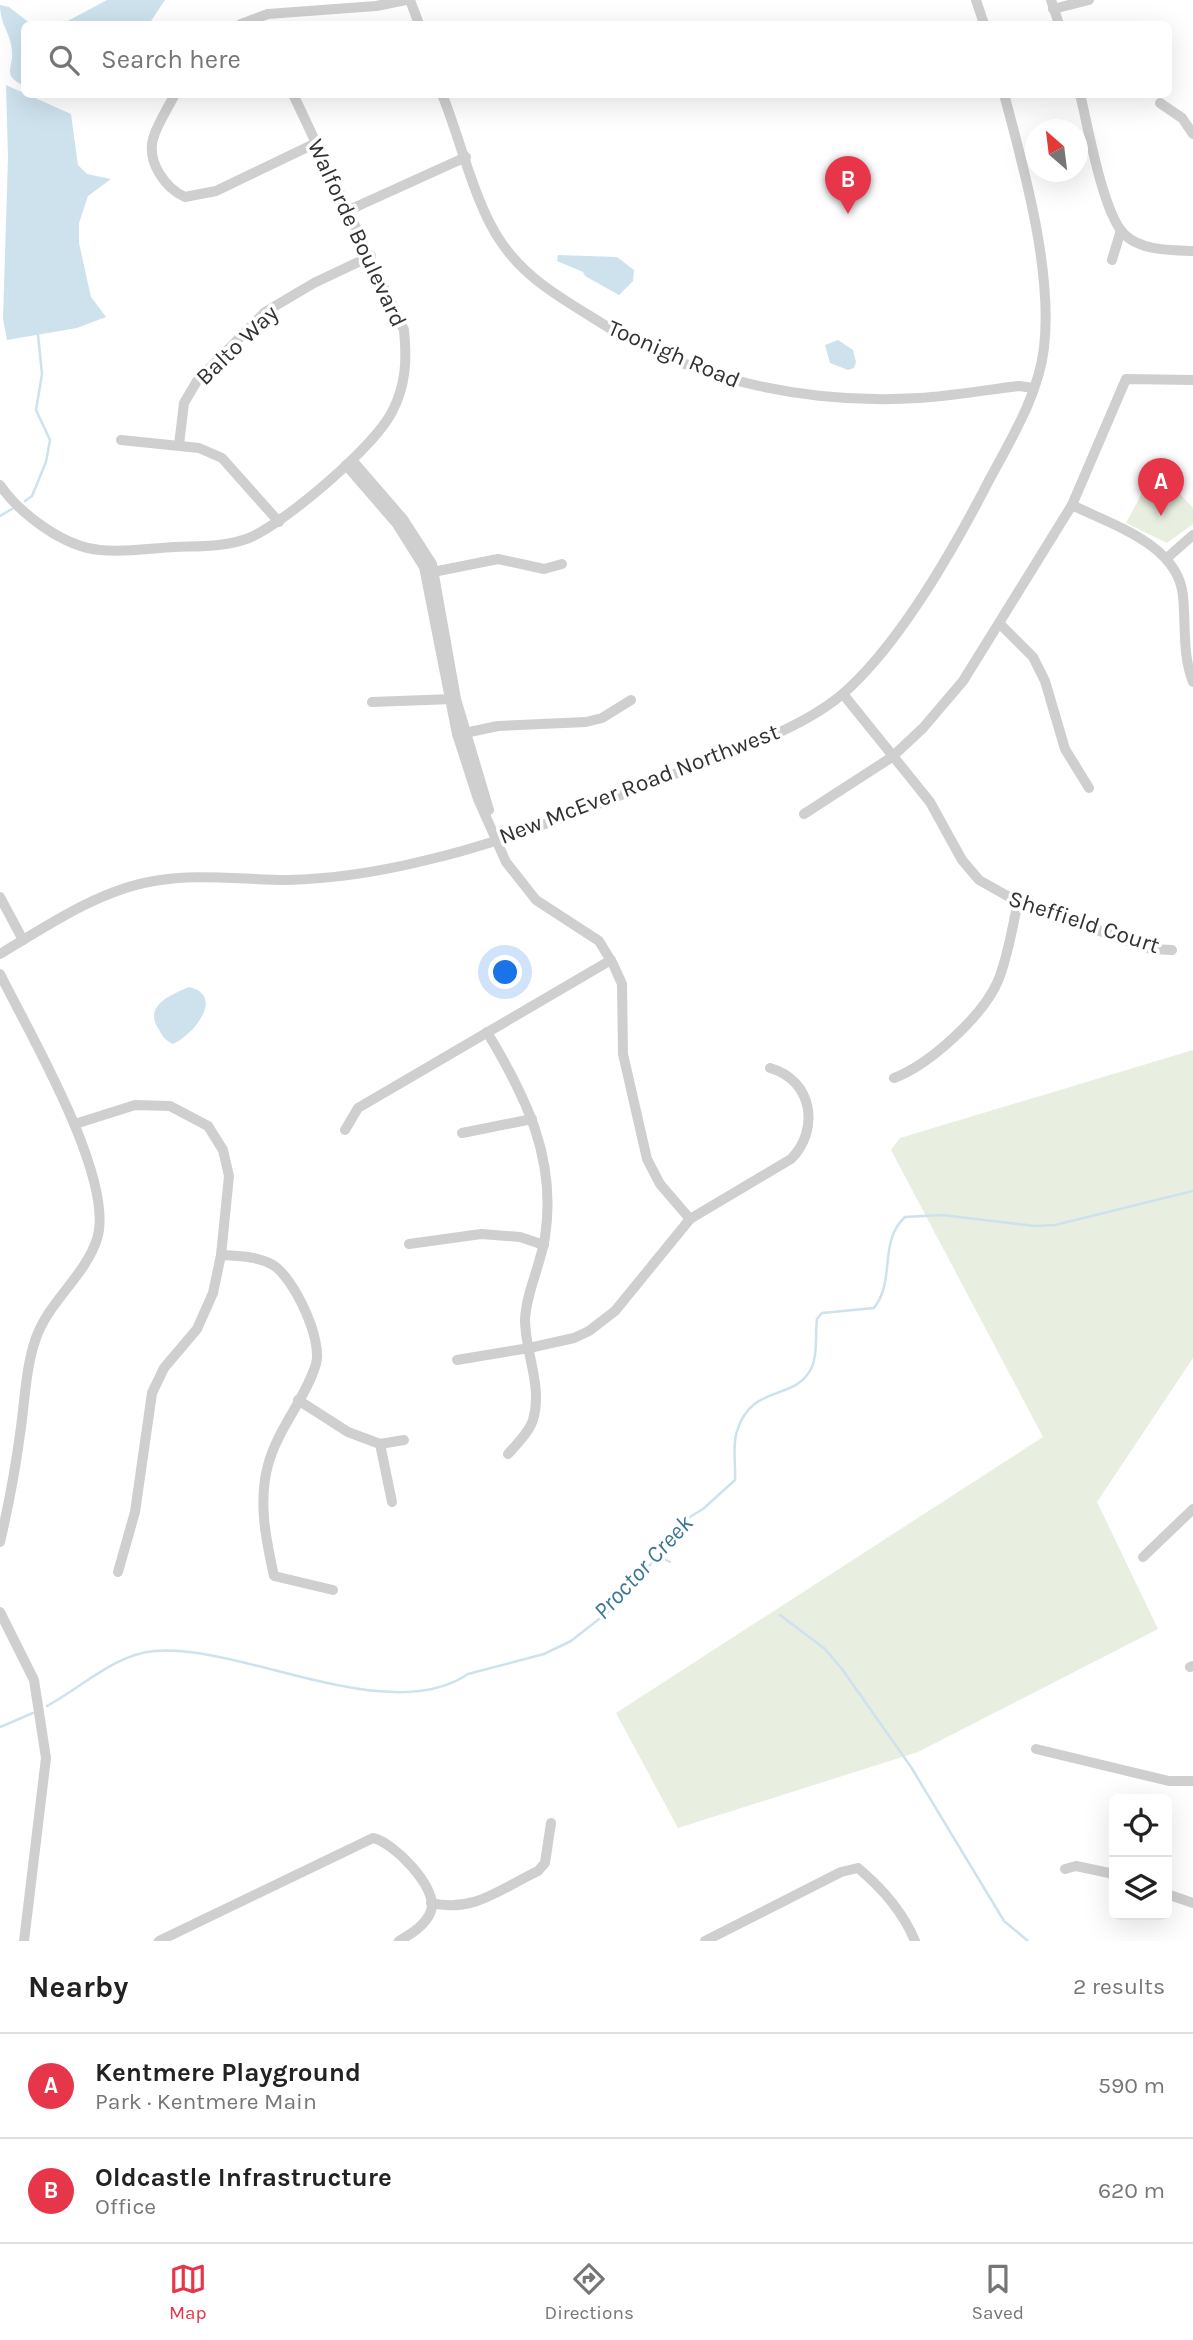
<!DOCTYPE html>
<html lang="en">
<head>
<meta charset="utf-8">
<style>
	:root { --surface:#fff; --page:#f6f6f6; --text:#222; --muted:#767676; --line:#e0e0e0; --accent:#e7354a }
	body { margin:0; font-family:Karla,sans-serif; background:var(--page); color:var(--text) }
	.controls { position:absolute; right:21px; bottom:21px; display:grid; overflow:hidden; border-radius:10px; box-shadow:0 7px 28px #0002 }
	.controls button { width:63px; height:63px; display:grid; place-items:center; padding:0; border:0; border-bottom:2px solid var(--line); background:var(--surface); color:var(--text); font:35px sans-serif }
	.compass { position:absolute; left:1025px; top:119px; width:63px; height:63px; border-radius:50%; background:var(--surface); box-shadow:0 7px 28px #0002; rotate:332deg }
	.you { position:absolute; left:506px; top:973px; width:24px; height:24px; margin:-18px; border:5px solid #fff; border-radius:50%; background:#1a73e8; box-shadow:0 0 0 10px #1a73e833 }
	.badge { display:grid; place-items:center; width:46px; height:46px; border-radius:50%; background:var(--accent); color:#fff; font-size:23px; font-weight:700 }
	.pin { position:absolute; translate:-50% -58px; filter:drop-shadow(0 2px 4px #0008) }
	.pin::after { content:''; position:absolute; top:37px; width:24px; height:21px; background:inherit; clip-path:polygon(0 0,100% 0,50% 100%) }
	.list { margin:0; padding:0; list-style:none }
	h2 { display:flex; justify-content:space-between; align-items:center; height:91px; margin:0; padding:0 28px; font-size:30px }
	h2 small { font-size:23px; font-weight:400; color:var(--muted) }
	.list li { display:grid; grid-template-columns:46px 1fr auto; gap:21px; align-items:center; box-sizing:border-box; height:105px; padding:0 28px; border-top:2px solid var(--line) }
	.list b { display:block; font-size:26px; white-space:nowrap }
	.list p { margin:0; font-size:23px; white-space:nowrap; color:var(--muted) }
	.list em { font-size:23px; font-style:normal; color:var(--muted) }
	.icon { flex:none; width:38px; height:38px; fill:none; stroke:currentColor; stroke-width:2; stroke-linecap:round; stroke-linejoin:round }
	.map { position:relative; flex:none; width:1193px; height:1941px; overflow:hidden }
	.search { position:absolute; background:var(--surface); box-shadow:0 7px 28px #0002; left:21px; right:21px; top:21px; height:77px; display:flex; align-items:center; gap:18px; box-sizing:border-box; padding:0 24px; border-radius:10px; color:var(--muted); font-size:26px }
	.sheet { height:301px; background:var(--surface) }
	nav { display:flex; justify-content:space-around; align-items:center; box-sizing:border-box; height:98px; border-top:2px solid var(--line); background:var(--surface); font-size:19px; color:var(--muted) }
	nav a { display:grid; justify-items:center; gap:4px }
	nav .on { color:var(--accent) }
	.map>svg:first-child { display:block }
</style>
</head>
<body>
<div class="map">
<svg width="1193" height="1941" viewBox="0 0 1193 1941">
	<rect width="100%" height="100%" fill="#fff"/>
	<g fill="#e8eee0">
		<path d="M 1163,475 L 1193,508 L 1193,524 L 1167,543 L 1126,523 L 1148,482 Z"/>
		<path d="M 1193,1050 L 1193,1358 L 1097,1502 L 1158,1629 L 918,1752 L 678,1828 L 616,1713 L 1043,1437 L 891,1150 L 900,1138 Z"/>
	</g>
	<g fill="#cde2ed">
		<path d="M 107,0 L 165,0 L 149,24 L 62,24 Z"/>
		<path d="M 0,5 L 9,7 L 31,24 L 24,24 L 24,86 C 19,83 14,81 11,76 C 8,69 13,61 12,53 C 12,34 0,26 0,5 Z"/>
		<path d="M 6,85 L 71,114 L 78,165 L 87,174 L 111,179 L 88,196 L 79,223 L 79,243 L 91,297 L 106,317 L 77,328 L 7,340 L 3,319 L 8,158 Z"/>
		<path d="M 558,255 L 617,257 L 634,270 L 633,281 L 619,295 L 585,276 L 583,272 L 557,261 Z"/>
		<path d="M 838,340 L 853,350 L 856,362 L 854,368 L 848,370 L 830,363 L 825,345 Z"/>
		<path d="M 189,987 C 226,996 193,1035 173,1044 C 165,1040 162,1036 158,1028 C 144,1006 170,995 189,987 Z"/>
	</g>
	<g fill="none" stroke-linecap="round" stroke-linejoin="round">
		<g stroke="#cde2ed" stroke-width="2.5">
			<path d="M 25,501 L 32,496 L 46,462 L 50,440 L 36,410 L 42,374 L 38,335"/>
			<path d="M 0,516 L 12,509"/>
			<path d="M 658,1556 L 670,1562"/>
			<path d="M 780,1615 L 825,1649 L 842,1669 L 911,1767 L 1004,1921 L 1028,1941"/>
			<path d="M 47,1706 C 81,1688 115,1654 155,1651 C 243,1644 389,1728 468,1674 L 544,1654 L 571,1641 L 608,1612 L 658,1556 L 680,1523 L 703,1509 L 735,1480 C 736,1465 732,1445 737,1431 C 752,1382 795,1403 812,1367 C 818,1354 815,1334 817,1319 L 822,1313 L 874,1308 C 896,1280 878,1242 905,1217 L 942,1215 L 1035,1226 L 1055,1225 L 1193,1191"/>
			<path d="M 0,1727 L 33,1713"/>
		</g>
		<g stroke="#cfcfcf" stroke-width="10">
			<path d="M 410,0 L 419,24"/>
			<path d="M 976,0 L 984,24"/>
			<path d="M 1051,0 L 1059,24"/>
			<path d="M 1053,9 L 1089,0"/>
			<path d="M 241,24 L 268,14 L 376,6 L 406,0"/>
			<path d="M 175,94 C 168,108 157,124 153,139 C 147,162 165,188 185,197 L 216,191 L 316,143"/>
			<path d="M 442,94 C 460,138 475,205 501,242 C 524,276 556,295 590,316 C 687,379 803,405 919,398 C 952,396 985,390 1019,386 L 1034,388"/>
			<path d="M 1080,94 C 1088,126 1103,215 1125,235 C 1142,251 1171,250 1193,251"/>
			<path d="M 1160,103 L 1182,118 L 1193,134"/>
			<path d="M 349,210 L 466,157"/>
			<path d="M 1112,260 L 1121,230"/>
			<path d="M 121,440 L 199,448 L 222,458 L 279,522"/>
			<path d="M 179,445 L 184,403 L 197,381 L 265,312 L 314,283 L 371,256"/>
			<path d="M 352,460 L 403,519 L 432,564 L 456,699 L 489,810"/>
			<path d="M 346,465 L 397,524 L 424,567 L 457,734 L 478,799 L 506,862 L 536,900 L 599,941 L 613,964 L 622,984 L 623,1054 L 647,1159 L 660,1184 L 690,1219"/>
			<path d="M 0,485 C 20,514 64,547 100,550 C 125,553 151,548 175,547 C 200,546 226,547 249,538 C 285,523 374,447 392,412 C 406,385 407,360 404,330 L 293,94"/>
			<path d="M 1072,505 C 1112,525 1178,544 1183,596 C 1186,624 1182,654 1193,682"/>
			<path d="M 1168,557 L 1193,535"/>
			<path d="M 428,573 L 498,559 L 544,569 L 562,564"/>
			<path d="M 1000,624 L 1033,657 L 1045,681 L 1065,749 L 1089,788"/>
			<path d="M 843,694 L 930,802 L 962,860 L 979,880 L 1018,902 L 1151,949 L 1172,950"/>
			<path d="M 372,702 L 453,699"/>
			<path d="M 460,734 L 498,726 L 586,722 L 602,718 L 631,700"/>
			<path d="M 804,814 L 892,757 L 923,728 L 963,681 L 1072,505 L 1126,379 L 1193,380"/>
			<path d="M 0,897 L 23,940"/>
			<path d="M 0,954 C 47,926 99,890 154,881 C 197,873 244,880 287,880 C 333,879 383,871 427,860 C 516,839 600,803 685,770 C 736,750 805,728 846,691 C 898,644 950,555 983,492 C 1006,447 1038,399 1044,348 C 1053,271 1024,169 1004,94"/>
			<path d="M 0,974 C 28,1031 116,1179 97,1239 C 85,1276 49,1301 36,1338 C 26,1366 25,1398 21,1427 C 16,1465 9,1504 0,1542"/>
			<path d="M 487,1032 C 526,1097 557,1159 545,1237 C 541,1264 526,1293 525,1320 C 525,1353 543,1386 533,1420 C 529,1432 517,1444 508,1454"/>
			<path d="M 894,1078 C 929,1065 983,1016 998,981 C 1008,957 1012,928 1018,902"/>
			<path d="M 75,1124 L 135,1105 L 170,1106 L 208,1126 L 223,1150 L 229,1176 L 221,1255 L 213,1293 L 197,1329 L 164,1368 L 152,1393 L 135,1512 L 118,1572"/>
			<path d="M 345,1130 L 358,1108 L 611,960"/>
			<path d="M 462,1133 L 532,1119"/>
			<path d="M 409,1244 L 481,1234 L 520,1237 L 544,1245"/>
			<path d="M 221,1255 C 238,1256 258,1256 273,1265 C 294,1278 323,1340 316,1364 C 305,1400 278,1428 268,1465 C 258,1502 266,1540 274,1576 L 333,1590"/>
			<path d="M 457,1360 L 529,1348 L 574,1338 L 589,1331 L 615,1311 L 690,1219 L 791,1159 C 820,1130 813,1080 770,1068"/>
			<path d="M 298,1400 L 348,1432 L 380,1444 L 404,1440"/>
			<path d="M 380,1444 L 392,1502"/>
			<path d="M 1143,1557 L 1193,1509"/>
			<path d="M 0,1612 L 34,1680 L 46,1758 L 24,1941"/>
			<path d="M 1190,1667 L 1193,1666"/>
			<path d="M 1036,1749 L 1169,1781 L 1193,1781"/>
			<path d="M 1065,1869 L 1076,1866 L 1114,1874"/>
			<path d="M 1167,1894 L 1193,1903"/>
			<path d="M 431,1903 C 474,1913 500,1889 538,1871 L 545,1863 L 551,1823"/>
			<path d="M 159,1941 L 373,1838 C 393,1842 439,1888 431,1911 C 426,1925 411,1934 399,1941"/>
			<path d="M 705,1941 L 841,1872 L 858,1868 C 882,1888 903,1912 915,1941"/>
		</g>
	</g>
	<g text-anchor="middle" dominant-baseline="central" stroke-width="7" stroke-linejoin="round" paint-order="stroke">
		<g font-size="23" fill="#323232" stroke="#fff">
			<text transform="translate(357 233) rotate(65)">Walforde Boulevard</text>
			<text transform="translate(237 345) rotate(-44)">Balto Way</text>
			<text transform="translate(674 354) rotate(23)">Toonigh Road</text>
			<text transform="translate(639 784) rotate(-21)">New McEver Road Northwest</text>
			<text transform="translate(1084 922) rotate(18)">Sheffield Court</text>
		</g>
		<g font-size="24" font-style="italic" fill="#3d7796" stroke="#fff">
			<text transform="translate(643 1567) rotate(-47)">Proctor Creek</text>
		</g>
	</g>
</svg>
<div class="controls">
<button><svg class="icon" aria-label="locate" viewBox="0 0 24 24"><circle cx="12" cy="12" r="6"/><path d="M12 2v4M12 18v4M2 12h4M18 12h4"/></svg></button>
<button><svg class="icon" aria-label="layers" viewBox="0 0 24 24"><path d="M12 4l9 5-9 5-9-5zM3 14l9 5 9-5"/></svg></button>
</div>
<svg class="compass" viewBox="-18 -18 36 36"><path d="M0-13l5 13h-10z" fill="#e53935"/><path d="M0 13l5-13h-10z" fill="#767676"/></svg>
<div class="you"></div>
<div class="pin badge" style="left:1161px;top:516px">A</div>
<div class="pin badge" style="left:848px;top:214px">B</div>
<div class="search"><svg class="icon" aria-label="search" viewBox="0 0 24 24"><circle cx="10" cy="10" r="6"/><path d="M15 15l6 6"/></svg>Search here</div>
</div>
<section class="sheet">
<h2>Nearby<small>2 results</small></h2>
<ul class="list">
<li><span class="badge">A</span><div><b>Kentmere Playground</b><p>Park · Kentmere Main</p></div><em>590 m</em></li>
<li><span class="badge">B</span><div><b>Oldcastle Infrastructure</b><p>Office</p></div><em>620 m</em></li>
</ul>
</section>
<nav>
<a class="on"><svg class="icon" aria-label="map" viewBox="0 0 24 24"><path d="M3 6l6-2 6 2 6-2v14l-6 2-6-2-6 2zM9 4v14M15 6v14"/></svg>Map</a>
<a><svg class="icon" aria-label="directions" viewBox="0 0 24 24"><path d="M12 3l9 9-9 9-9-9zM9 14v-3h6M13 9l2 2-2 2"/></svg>Directions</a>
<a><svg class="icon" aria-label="saved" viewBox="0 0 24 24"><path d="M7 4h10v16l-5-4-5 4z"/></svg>Saved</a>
</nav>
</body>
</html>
